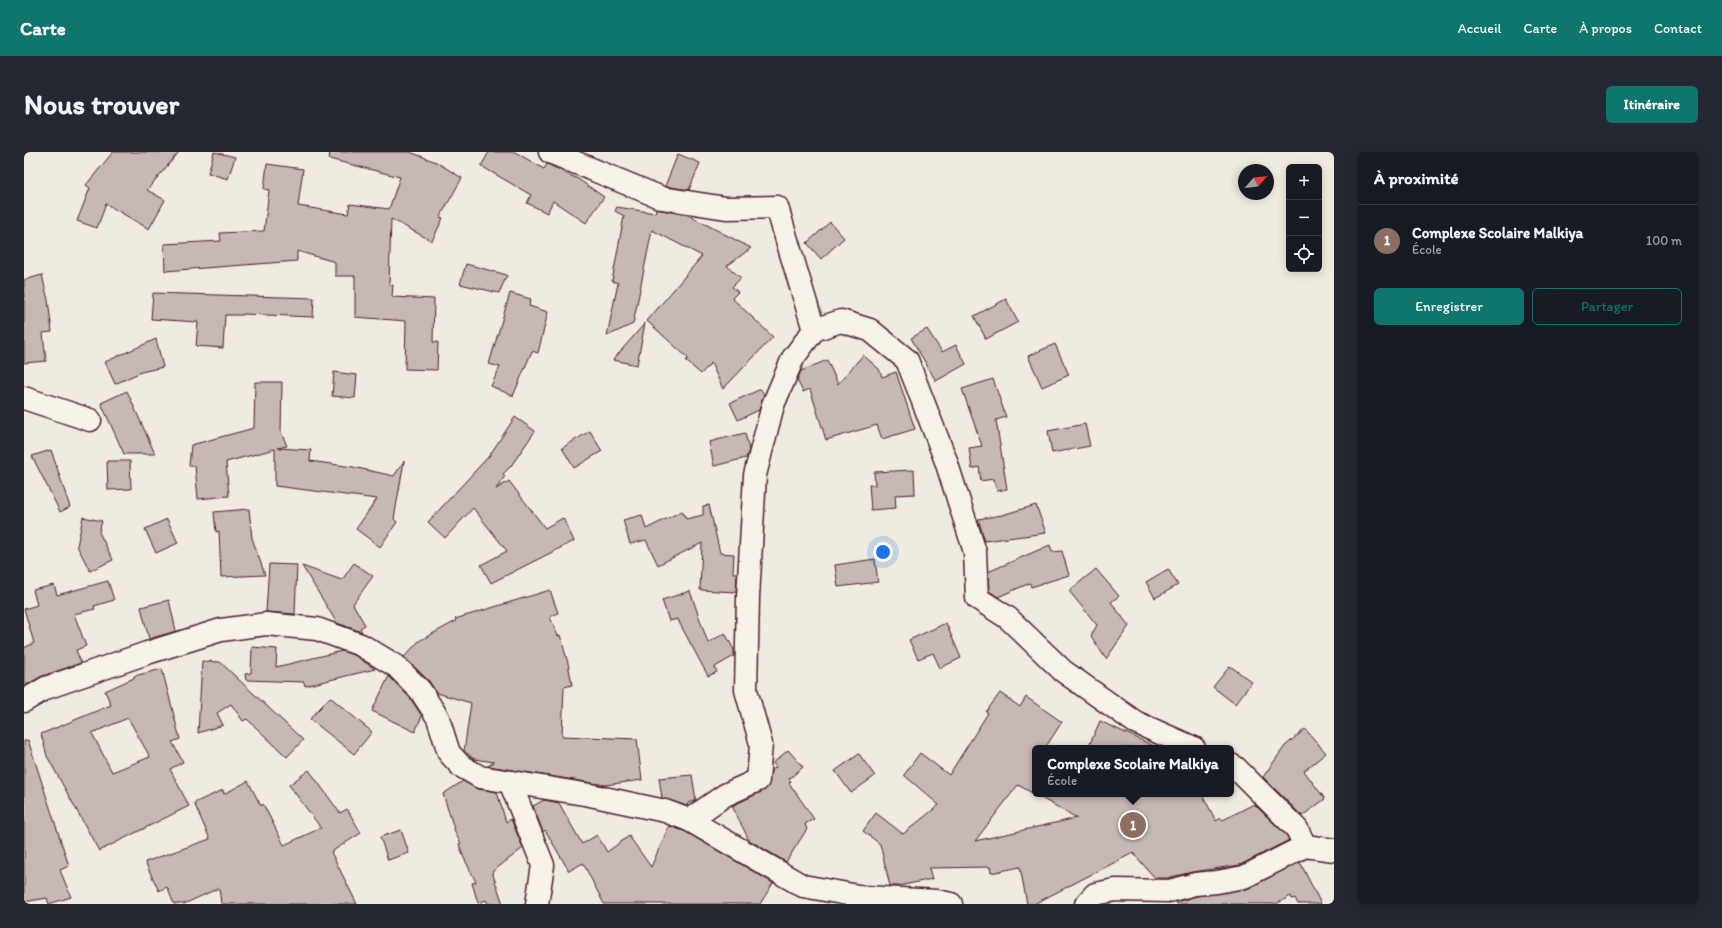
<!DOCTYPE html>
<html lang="fr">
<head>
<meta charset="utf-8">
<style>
	:root { --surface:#171b24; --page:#242831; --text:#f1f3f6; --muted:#9ea1a6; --line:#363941; --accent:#0f766e }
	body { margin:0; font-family:Itim,sans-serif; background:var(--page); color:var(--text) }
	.controls { position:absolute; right:12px; top:12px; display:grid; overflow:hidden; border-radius:6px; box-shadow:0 2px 10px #0003 }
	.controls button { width:36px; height:36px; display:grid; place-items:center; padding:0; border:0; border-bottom:1px solid var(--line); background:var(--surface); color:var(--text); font:20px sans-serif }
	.compass { position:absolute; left:1214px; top:12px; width:36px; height:36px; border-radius:50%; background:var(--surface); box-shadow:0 2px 10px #0003; rotate:62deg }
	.you { position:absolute; left:859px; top:400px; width:14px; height:14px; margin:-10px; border:3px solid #fff; border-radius:50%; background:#1a73e8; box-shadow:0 0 0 6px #1a73e833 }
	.badge { display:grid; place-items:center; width:26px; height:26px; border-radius:50%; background:var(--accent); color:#fff; font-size:13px; font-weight:700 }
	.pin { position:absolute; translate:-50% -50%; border:2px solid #fff; box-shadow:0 1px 4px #0006 }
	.popup { position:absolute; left:1008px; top:593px; width:202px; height:52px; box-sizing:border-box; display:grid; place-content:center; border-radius:6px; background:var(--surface); filter:drop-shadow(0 1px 3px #0005); font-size:13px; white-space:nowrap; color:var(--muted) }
	.popup b { font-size:15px; color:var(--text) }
	.popup::after { content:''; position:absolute; left:50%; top:100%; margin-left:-8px; border:8px solid transparent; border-top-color:var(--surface) }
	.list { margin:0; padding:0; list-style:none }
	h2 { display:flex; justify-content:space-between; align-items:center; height:52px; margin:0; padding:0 16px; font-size:17px }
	h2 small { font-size:13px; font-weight:400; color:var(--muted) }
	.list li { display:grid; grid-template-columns:26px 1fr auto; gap:12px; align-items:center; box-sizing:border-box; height:72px; padding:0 16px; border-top:1px solid var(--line) }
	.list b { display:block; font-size:15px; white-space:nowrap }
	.list p { margin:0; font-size:13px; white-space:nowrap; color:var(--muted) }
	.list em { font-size:13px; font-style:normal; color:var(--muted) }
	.actions { display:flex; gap:8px; padding:12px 16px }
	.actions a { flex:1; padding:9px 0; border:1px solid var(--accent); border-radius:6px; text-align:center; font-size:14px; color:var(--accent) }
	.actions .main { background:var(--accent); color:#fff }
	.icon { flex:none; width:22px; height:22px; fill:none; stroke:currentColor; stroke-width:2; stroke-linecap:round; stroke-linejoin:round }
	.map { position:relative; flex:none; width:1310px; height:752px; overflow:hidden; border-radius:6px }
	header { display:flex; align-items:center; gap:24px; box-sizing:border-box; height:56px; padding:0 20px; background:var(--accent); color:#fff }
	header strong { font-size:19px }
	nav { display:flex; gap:22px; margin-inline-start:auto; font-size:14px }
	.intro { display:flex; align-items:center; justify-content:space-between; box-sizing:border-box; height:96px; padding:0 24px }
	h1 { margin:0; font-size:28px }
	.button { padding:10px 18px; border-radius:6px; background:var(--accent); color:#fff; font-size:14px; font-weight:700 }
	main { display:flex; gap:24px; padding:0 24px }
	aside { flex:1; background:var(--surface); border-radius:6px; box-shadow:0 2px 10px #0003 }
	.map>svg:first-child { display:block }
</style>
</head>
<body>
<header>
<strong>Carte</strong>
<nav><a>Accueil</a><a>Carte</a><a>À propos</a><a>Contact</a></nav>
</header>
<div class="intro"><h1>Nous trouver</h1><a class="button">Itinéraire</a></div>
<main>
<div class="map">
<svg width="1310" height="752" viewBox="0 0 1310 752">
	<rect width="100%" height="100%" fill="#f0ebe0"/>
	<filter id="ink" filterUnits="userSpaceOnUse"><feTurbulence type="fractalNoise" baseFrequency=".025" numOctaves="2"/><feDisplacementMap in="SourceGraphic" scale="8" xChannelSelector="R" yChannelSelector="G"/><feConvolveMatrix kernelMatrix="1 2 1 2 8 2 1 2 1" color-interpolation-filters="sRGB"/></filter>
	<g filter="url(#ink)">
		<g fill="#c6b8b3" stroke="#4a1f2b" fill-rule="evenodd">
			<path d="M 89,0 L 155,0 L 123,38 L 141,48 L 125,77 L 82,52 L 73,76 L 53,69 L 66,36 L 62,33 Z"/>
			<path d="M 190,0 L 211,5 L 204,27 L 184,21 Z"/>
			<path d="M 306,0 L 386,0 L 412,10 L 438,26 L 416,65 L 419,66 L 408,89 L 367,67 L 365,133 L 369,133 L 368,145 L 410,147 L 409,190 L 414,190 L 413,218 L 381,217 L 382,169 L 331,165 L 331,124 L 311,124 L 311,110 L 273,99 L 273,109 L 141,119 L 140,92 L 197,89 L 196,81 L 240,79 L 245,38 L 240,37 L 243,12 L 279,17 L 274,54 L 324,62 L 326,52 L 365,57 L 376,25 L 305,7 Z"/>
			<path d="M 465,0 L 491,0 L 520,17 L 523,12 L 554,27 L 580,45 L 562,71 L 529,49 L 523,61 L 503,51 L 507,43 L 457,14 Z"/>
			<path d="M 654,2 L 676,11 L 665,38 L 641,34 Z"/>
			<path d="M 593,55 L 631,61 L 632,57 L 664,63 L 727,96 L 703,114 L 717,126 L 708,135 L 714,140 L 708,146 L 749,185 L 699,237 L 687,211 L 677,222 L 662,209 L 664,206 L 623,169 L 678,104 L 628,78 L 609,172 L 583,184 L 594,131 L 588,129 L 600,64 L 591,59 Z"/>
			<path d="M 806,70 L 820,86 L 797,107 L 783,91 Z"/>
			<path d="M 442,112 L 483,123 L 475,141 L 436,132 Z"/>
			<path d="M 18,123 L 24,148 L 28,180 L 19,181 L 22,209 L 0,211 L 0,128 Z"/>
			<path d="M 129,141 L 290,146 L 289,165 L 219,162 L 219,163 L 201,163 L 199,196 L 172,194 L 174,170 L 127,167 Z"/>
			<path d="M 486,141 L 507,147 L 505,154 L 524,160 L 514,201 L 508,199 L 489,244 L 467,234 L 476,215 L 465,212 Z"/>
			<path d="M 982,147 L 994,170 L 962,187 L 950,164 Z"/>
			<path d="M 621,171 L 613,213 L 589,208 Z"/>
			<path d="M 903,177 L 918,200 L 932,193 L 942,212 L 912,229 L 887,186 Z"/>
			<path d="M 132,187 L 139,215 L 117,220 L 91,232 L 81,210 Z"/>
			<path d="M 1031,192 L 1045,223 L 1018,235 L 1004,204 Z"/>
			<path d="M 839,203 L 855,217 L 858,225 L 872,220 L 891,277 L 858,287 L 853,273 L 802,288 L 786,237 L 779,240 L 773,228 L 777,219 L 803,208 L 814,232 Z"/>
			<path d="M 310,220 L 333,223 L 331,246 L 308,244 Z"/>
			<path d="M 969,227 L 982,265 L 972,268 L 983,337 L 973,339 L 969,327 L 957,329 L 955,315 L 948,317 L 945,296 L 958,294 L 938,237 Z"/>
			<path d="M 231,230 L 258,230 L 257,280 L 263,294 L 254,296 L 287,298 L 286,309 L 329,315 L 370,324 L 380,309 L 370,367 L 373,370 L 356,395 L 332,377 L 353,347 L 251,334 L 251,297 L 202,310 L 205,344 L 174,347 L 171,314 L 165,314 L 167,293 L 230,276 Z"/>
			<path d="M 737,237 L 740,243 L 735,258 L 714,268 L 706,251 Z"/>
			<path d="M 103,239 L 131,302 L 100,302 L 77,251 Z"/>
			<path d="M 491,265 L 511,279 L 487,314 L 479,322 L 481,324 L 472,337 L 485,329 L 521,376 L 539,366 L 550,389 L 467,431 L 457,413 L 483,399 L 449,356 L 421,386 L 404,370 L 465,304 Z"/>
			<path d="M 1061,272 L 1066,294 L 1028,301 L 1024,279 Z"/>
			<path d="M 566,279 L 578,299 L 550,316 L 538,296 Z"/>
			<path d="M 721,281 L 725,298 L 722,306 L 690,314 L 685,290 Z"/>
			<path d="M 27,298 L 46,355 L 36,360 L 8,304 Z"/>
			<path d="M 83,309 L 106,309 L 107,337 L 84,338 Z"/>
			<path d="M 890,318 L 891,342 L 871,343 L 872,356 L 847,358 L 845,333 L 851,333 L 850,320 Z"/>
			<path d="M 685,353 L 696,401 L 710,402 L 709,421 L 713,421 L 712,440 L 676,438 L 678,391 L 634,413 L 622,388 L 606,392 L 599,368 L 618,363 L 622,377 L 658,359 L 662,367 L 679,363 L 679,354 Z"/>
			<path d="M 1012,353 L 1022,381 L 961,389 L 954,367 L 978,363 Z"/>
			<path d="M 225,357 L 228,386 L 241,423 L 197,425 L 195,379 L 192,380 L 190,360 Z"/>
			<path d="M 59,365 L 78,369 L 75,380 L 89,408 L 66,419 L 53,394 Z"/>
			<path d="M 143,367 L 154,391 L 132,401 L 121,377 Z"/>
			<path d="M 1026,393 L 1028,400 L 1038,399 L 1045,423 L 1007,435 L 1006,431 L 974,445 L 965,439 L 964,420 Z"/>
			<path d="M 851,407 L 854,430 L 814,435 L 811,413 Z"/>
			<path d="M 330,411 L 349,424 L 329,452 L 341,473 L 336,476 L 338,480 L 313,471 L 278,414 L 318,428 Z"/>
			<path d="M 245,412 L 273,413 L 271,462 L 242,460 Z"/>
			<path d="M 1072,417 L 1095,444 L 1087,450 L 1105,474 L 1082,507 L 1067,484 L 1073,473 L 1045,439 Z"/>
			<path d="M 1144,417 L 1154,433 L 1131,446 L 1122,430 Z"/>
			<path d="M 84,429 L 90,448 L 70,454 L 71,457 L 50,462 L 62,494 L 52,498 L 57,511 L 18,524 L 0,534 L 0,496 L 10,491 L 0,457 L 13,453 L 9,438 L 30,433 L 33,443 Z"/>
			<path d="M 526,438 L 534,461 L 526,465 L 534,484 L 536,483 L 544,511 L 548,533 L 540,535 L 538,584 L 613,587 L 618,628 L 581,633 L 464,614 L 470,610 L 450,607 L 440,599 L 447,551 L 413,541 L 405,529 L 380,505 L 395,489 L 432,469 L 431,467 Z"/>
			<path d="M 666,439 L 684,491 L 701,481 L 710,498 L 710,504 L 691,515 L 693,520 L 684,524 L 656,472 L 654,467 L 645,469 L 638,448 Z"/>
			<path d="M 145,448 L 152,479 L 125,487 L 117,455 Z"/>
			<path d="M 922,471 L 937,506 L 916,516 L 909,501 L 894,507 L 885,488 Z"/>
			<path d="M 228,495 L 253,497 L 252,515 L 318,499 L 332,504 L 351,517 L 281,534 L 280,530 L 222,528 L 221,522 L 227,521 Z"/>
			<path d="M 178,509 L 196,510 L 279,588 L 263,605 L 223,567 L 219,569 L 207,552 L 193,561 L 199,573 L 174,581 Z"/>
			<path d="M 1206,514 L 1228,530 L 1211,552 L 1189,535 Z"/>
			<path d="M 138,517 L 156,587 L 148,590 L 159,610 L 146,617 L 165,654 L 75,699 L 23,604 L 17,582 L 87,553 L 81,539 L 110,526 L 110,524 ZM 104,566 L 126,605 L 88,620 L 68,581 Z"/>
			<path d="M 365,524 L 386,546 L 398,564 L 391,580 L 348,559 Z"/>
			<path d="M 976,541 L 996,555 L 1002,545 L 1038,570 L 1021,596 L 1011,596 L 1011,642 L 1178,642 L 1192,669 L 1197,666 L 1199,668 L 1230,652 L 1263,684 L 1265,688 L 1216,713 L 1168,720 L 1143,726 L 1131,726 L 1109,701 L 1010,752 L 1003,752 L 996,715 L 967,721 L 966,715 L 905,716 L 908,727 L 875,734 L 866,734 L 856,692 L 839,679 L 852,661 L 879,682 L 915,653 L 880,623 L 896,601 L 925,623 L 964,561 L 962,560 ZM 994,633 L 1053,666 L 951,689 Z"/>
			<path d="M 306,545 L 348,580 L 330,602 L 286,567 Z"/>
			<path d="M 1076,569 L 1134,596 L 1064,596 Z"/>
			<path d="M 1281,577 L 1302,601 L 1280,619 L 1301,647 L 1278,664 L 1239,625 L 1261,594 Z"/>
			<path d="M 4,588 L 45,714 L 36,718 L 47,745 L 25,752 L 23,746 L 0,750 L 0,589 Z"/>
			<path d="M 764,598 L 779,615 L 765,627 L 767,629 L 765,631 L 790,667 L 781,672 L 783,677 L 762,710 L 725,688 L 708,654 L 739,639 L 744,635 L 747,619 L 752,615 L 749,611 Z"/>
			<path d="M 835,602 L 851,624 L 827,641 L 811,619 Z"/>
			<path d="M 285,618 L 316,661 L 323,657 L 337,681 L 307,700 L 333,752 L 197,752 L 195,736 L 160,752 L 150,752 L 143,735 L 135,739 L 121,710 L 186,687 L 170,651 L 199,638 L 200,642 L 224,629 L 237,654 L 239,652 L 260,693 L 297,676 L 265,633 Z"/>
			<path d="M 668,623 L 672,648 L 664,651 L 663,654 L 638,646 L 635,626 Z"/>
			<path d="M 439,629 L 454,637 L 473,640 L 482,670 L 487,667 L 499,696 L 468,720 L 479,752 L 464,752 L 462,748 L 454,751 L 448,731 L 452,730 L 439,704 L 435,692 L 437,691 L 432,683 L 419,642 Z"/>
			<path d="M 520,648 L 535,651 L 558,692 L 573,683 L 583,700 L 605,684 L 627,715 L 645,674 L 660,679 L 749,731 L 736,752 L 580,752 L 559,711 L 545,719 L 521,678 L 519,680 L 509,654 Z"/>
			<path d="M 377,678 L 385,701 L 364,708 L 356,685 Z"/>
			<path d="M 1276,710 L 1297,752 L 1274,752 L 1271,746 L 1268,747 L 1267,744 L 1252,752 L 1153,752 L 1152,750 L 1173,744 L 1222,737 Z"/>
		</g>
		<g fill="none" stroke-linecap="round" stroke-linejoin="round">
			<g stroke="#4a1f2b" stroke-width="25">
				<g id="minor">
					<path d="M 526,0 L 638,46 L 702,56 L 753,55 L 790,178"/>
					<path d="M 0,246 L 66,268"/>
					<path d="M 0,549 L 22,536 L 123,501 L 197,478 L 242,472 L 293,477 L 337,493 L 372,514 L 396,538 L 414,566 L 425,601 L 437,614 L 456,625 L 566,643 L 641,659 L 665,668 L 779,734 L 840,745 L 913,749 L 927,752"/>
					<path d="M 1207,613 L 1212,616 L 1273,677 L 1281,694"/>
					<path d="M 486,630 L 519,713 L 513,752"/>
					<path d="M 665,668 L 701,643 L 734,628 L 737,592 L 722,538 L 724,445 L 731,323 L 749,253 L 769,206 L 790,178 L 817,169 L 846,178 L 883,208 L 922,309 L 951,400 L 953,446 L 984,466 L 1039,519 L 1111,570 L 1170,596"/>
					<path d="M 1062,752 L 1071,742 L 1091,738 L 1145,739 L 1171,732 L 1193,730 L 1220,725 L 1281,694 L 1310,698"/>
				</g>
			</g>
			<use href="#minor" stroke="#f7f3e8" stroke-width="22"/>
		</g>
	</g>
</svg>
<div class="controls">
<button>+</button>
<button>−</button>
<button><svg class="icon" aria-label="locate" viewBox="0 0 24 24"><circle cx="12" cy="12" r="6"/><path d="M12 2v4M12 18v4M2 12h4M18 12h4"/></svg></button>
</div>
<svg class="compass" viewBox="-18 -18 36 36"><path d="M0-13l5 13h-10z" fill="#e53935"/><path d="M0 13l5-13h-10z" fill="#9ea1a6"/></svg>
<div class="you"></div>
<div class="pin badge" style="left:1109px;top:673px;background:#8d6e63">1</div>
<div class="popup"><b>Complexe Scolaire Malkiya</b>École</div>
</div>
<aside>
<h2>À proximité<small></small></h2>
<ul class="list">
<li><span class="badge" style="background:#8d6e63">1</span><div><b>Complexe Scolaire Malkiya</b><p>École</p></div><em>100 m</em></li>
</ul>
<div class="actions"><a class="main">Enregistrer</a><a>Partager</a></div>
</aside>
</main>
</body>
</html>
